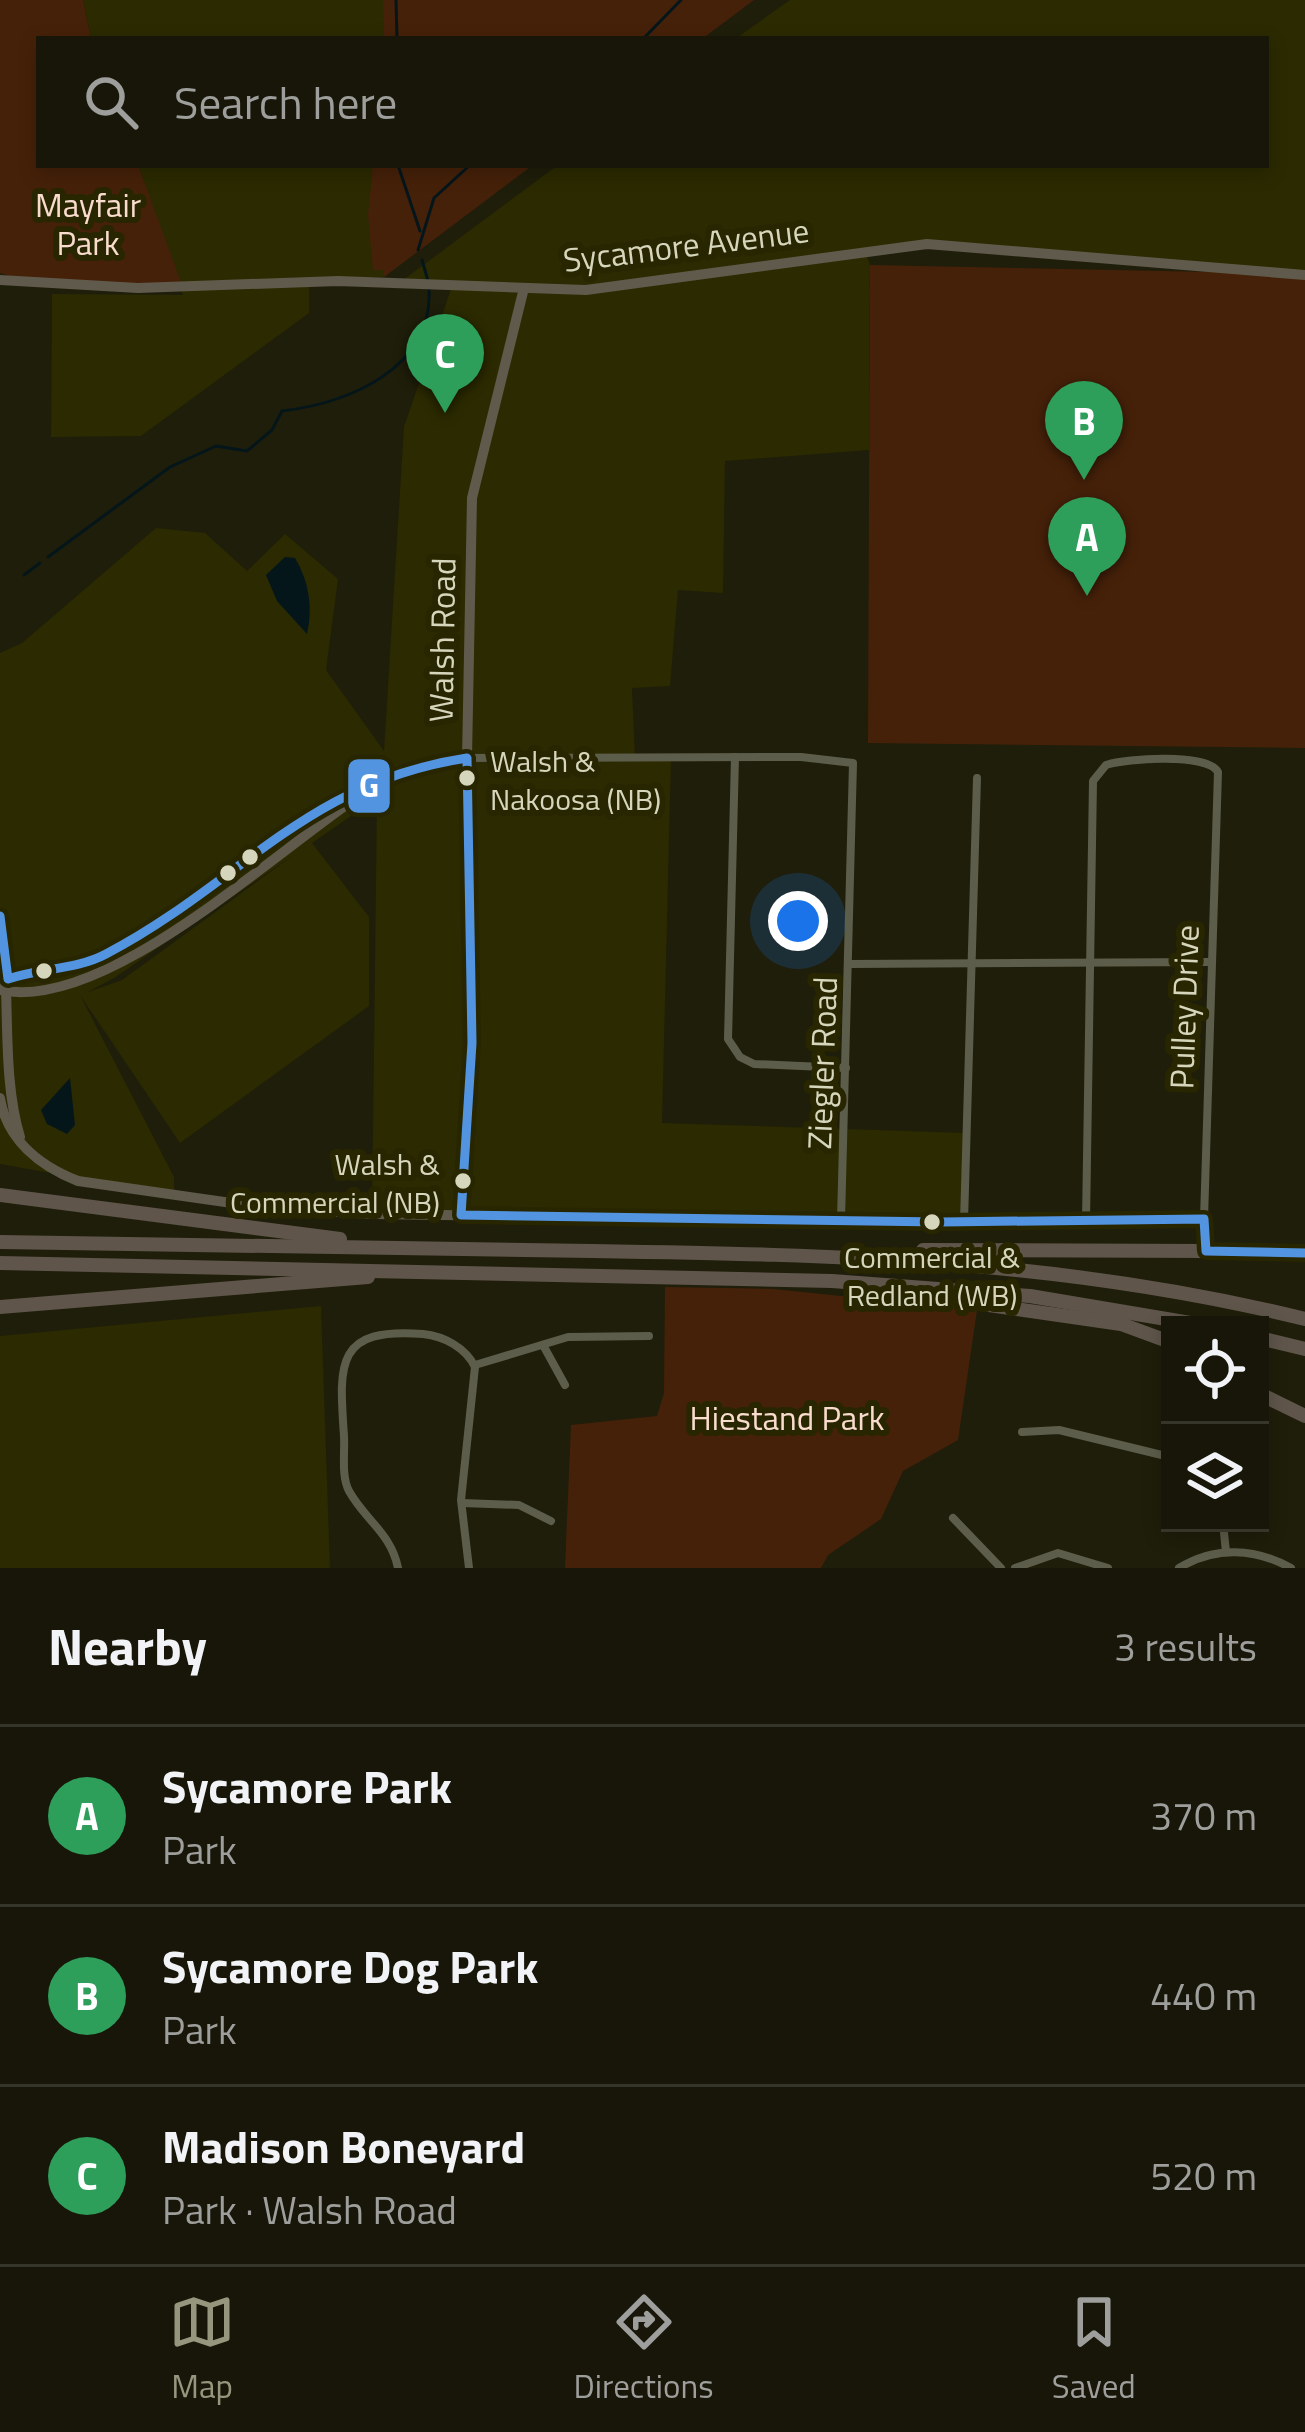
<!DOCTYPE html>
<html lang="en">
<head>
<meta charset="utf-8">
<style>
	:root { --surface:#171608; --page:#242316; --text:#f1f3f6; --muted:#9e9f9c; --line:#363529; --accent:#96967e }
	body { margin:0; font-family:"Titillium Web",sans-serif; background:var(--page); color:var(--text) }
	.controls { position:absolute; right:36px; bottom:36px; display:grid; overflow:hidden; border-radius:0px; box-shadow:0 6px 18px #0003 }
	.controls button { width:108px; height:108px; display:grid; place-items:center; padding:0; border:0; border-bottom:3px solid var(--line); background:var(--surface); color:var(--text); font:60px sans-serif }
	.you { position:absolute; left:798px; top:921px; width:42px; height:42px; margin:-30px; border:9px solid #fff; border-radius:50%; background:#1a73e8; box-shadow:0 0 0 18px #1a73e833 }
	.badge { display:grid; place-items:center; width:78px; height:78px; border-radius:50%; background:var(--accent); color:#fff; font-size:39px; font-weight:700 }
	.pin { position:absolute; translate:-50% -99px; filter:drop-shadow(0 3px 6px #0008) }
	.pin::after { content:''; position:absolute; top:63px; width:42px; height:36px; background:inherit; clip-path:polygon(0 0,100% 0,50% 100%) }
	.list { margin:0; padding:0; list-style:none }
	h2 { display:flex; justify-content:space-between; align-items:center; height:156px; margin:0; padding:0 48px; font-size:51px }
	h2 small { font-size:39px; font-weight:400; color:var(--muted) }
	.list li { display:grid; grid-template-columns:78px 1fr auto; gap:36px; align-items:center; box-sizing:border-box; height:180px; padding:0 48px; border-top:3px solid var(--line) }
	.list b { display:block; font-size:45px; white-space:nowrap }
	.list p { margin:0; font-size:39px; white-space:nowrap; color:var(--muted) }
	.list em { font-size:39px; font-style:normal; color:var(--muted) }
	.icon { flex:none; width:66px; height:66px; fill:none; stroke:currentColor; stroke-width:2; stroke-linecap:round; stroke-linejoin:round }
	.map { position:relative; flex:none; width:1305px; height:1568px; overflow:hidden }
	.search { position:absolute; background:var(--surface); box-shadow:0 6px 18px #0003; left:36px; right:36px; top:36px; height:132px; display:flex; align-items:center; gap:30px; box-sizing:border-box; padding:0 42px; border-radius:0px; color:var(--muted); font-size:45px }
	.sheet { height:696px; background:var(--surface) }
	nav { display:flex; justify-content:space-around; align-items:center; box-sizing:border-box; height:168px; border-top:3px solid var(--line); background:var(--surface); font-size:33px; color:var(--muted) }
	nav a { display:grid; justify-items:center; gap:6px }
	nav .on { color:var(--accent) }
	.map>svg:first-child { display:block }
</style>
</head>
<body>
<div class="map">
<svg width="1305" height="1568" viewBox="0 0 1305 1568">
	<rect width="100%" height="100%" fill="#1f1e0a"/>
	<g fill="#2b2a01" fill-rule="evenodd">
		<path d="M 83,0 L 389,0 L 388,39 L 91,39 Z"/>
		<path d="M 790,0 L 1305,0 L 1305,275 L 927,244 L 865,250 L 870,265 L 869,450 L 725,461 L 723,593 L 678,590 L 670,686 L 632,688 L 635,757 L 671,758 L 662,1123 L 967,1133 L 964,1222 L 372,1214 L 377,798 L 312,843 L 369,917 L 369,1006 L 180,1143 L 80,995 L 174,1177 L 174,1195 L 0,1164 L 0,653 L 22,643 L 156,528 L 205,533 L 247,571 L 285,534 L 338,579 L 326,670 L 384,751 L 404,427 L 452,286 L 399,283 L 558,165 L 1266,165 L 1266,39 L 735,39 ZM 295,854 L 122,980 L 88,992 L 114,978 Z"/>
		<path d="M 138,165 L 386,165 L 384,277 L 309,277 L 309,313 L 141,436 L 51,437 L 52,294 L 183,295 Z"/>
		<path d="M 321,1306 L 330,1568 L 0,1568 L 0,1336 Z"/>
	</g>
	<g fill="#462109">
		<path d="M 0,0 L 83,0 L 91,39 L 39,39 L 39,165 L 138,165 L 182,285 L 22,280 L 0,273 Z"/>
		<path d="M 383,0 L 754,0 L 702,39 L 384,39 Z"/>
		<path d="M 373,165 L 533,165 L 384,277 L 383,270 L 373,270 L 368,215 Z"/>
		<path d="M 870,265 L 1305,274 L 1305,748 L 868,743 Z"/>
		<path d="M 665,1287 L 773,1289 L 977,1310 L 958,1440 L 903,1471 L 881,1519 L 828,1555 L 821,1568 L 565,1568 L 571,1425 L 657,1416 L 664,1393 Z"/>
	</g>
	<g fill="#05161b">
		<path d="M 285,557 L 295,558 C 309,581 313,608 307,634 L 277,601 L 266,575 Z"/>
		<path d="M 70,1078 L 75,1125 L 67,1134 L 47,1124 L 41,1110 Z"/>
	</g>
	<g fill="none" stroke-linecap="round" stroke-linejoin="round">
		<g stroke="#05161b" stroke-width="3">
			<path d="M 396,0 L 397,39"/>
			<path d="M 643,39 L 681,0"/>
			<path d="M 398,165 L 420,231"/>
			<path d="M 418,250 L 434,198 L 470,165"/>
			<path d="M 422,260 L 428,281"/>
			<path d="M 48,557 L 170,467 L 216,446 L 247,451 L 272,430 L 282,411 C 348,403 433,369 429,290"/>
			<path d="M 24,575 L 40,563"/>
		</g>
		<g stroke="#5d5d4b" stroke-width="8">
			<path d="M 735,757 L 728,1039 L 740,1057 L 754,1064 L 846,1068"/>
			<path d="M 467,758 L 801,757 L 853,763 L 841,1220"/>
			<path d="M 849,964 L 1210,962"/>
			<path d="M 1086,1221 L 1093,781 L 1106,765 C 1127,758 1208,753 1218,772 L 1204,1219"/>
			<path d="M 964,1222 L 977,778"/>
			<path d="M 543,1345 L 565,1385"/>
			<path d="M 475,1365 L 568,1337 L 649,1336"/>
			<path d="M 1022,1432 L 1059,1430 L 1170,1457"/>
			<path d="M 462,1503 L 519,1505 L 551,1521"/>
			<path d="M 953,1518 L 1001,1568"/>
			<path d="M 1223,1523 L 1226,1552"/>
			<path d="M 398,1568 C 391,1533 365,1520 349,1491 C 341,1476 345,1453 344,1436 C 339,1364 335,1327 423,1334 C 444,1336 466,1348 475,1367 L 461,1500 L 469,1568"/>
			<path d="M 1015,1568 L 1058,1553 L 1108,1568"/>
			<path d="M 1179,1568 C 1215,1546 1255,1548 1291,1568"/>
		</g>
		<g stroke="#5f5a4b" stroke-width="10">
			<path d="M 0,280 L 138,288 L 338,281 L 586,290 L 927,244 L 1305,275"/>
			<path d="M 0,916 C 12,986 0,1072 20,1137"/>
			<path d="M 0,984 C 33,966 73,971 106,954 C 227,889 321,765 467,758"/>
			<path d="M 0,990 C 111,1014 289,836 384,780"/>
			<path d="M 0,1098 C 7,1140 40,1166 78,1181 L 266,1208 L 372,1214 L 941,1222 L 1204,1219 L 1206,1251 L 1305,1253"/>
			<path d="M 461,1215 L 472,1043 L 467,758 L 472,498 L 524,288"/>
		</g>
		<g stroke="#5f554b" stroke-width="14">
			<path d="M 0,1195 L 340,1239"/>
			<path d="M 0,1242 C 197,1245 394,1248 592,1251 C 840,1255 1062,1259 1305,1319"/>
			<path d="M 923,1250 L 1206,1251"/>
			<path d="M 0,1263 L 832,1281 L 1030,1296 L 1202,1325"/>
			<path d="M 918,1295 L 1121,1324 L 1170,1342"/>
			<path d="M 0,1307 L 368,1277"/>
			<path d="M 1260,1338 L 1305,1349"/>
			<path d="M 1260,1394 L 1305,1416"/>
		</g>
		<g stroke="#282601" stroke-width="18">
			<path id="bus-1" d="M 0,916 L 8,979 C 40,968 76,970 106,954 C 240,884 305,782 467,758 L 472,1043 L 461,1215 L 941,1222 L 1204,1219 L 1206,1251 L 1305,1253"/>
		</g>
		<use href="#bus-1" stroke="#5394e1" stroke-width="9"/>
	</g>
	<g fill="#d6d6bd" stroke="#282601" stroke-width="4.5">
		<circle cx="467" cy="778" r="10"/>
		<circle cx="250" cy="857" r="10"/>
		<circle cx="228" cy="873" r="10"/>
		<circle cx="44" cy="971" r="10"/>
		<circle cx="463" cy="1181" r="10"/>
		<circle cx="932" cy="1222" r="10"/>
	</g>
	<g text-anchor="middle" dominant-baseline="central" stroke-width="12" stroke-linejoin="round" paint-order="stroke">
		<g font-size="30" fill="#d6d6bd" stroke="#282601" text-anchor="start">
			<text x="490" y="761">Walsh &amp;<tspan x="490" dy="38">Nakoosa (NB)</tspan></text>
			<text x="440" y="1164" text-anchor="end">Walsh &amp;<tspan x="440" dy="38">Commercial (NB)</tspan></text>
			<text x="932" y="1257" text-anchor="middle">Commercial &amp;<tspan x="932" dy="38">Redland (WB)</tspan></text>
		</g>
		<g font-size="33" fill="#f9dcce" stroke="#282601">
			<text x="88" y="205">Mayfair<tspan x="88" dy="38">Park</tspan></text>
			<text x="787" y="1418">Hiestand Park</text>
		</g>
		<g font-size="33" fill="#d6d6bd" stroke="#282601">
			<text transform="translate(686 245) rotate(-7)">Sycamore Avenue</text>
			<text transform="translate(442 640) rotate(-89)">Walsh Road</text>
			<text transform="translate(1184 1007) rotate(-88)">Pulley Drive</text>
			<text transform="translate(822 1063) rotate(-88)">Ziegler Road</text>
		</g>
	</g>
	<rect stroke="#282601" stroke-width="4.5" x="346" y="757" width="46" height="58" rx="12" fill="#5394e1"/>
	<g font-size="33" text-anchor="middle" font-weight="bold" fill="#fff">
		<text x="369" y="797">G</text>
	</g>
</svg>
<div class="controls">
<button><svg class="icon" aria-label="locate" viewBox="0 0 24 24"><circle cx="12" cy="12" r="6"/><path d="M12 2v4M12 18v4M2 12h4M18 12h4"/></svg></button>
<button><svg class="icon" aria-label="layers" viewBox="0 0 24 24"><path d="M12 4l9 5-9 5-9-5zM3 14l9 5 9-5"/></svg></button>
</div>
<div class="you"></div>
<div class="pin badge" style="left:1087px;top:596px;background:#2e9e5b">A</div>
<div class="pin badge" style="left:1084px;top:480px;background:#2e9e5b">B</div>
<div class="pin badge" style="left:445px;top:413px;background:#2e9e5b">C</div>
<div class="search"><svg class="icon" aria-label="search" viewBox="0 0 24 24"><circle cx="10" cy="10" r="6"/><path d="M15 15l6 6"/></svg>Search here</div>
</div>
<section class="sheet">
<h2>Nearby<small>3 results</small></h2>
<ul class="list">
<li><span class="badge" style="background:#2e9e5b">A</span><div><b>Sycamore Park</b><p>Park</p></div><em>370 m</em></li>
<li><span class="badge" style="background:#2e9e5b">B</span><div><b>Sycamore Dog Park</b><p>Park</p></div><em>440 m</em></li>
<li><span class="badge" style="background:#2e9e5b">C</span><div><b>Madison Boneyard</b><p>Park · Walsh Road</p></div><em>520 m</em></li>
</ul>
</section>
<nav>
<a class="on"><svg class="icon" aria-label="map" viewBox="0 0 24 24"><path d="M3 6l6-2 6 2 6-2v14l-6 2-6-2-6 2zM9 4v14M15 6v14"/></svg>Map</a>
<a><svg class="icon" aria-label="directions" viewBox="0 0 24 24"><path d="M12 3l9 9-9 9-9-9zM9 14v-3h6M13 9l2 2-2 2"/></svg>Directions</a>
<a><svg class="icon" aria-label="saved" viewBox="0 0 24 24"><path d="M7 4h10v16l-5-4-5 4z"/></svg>Saved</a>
</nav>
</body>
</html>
